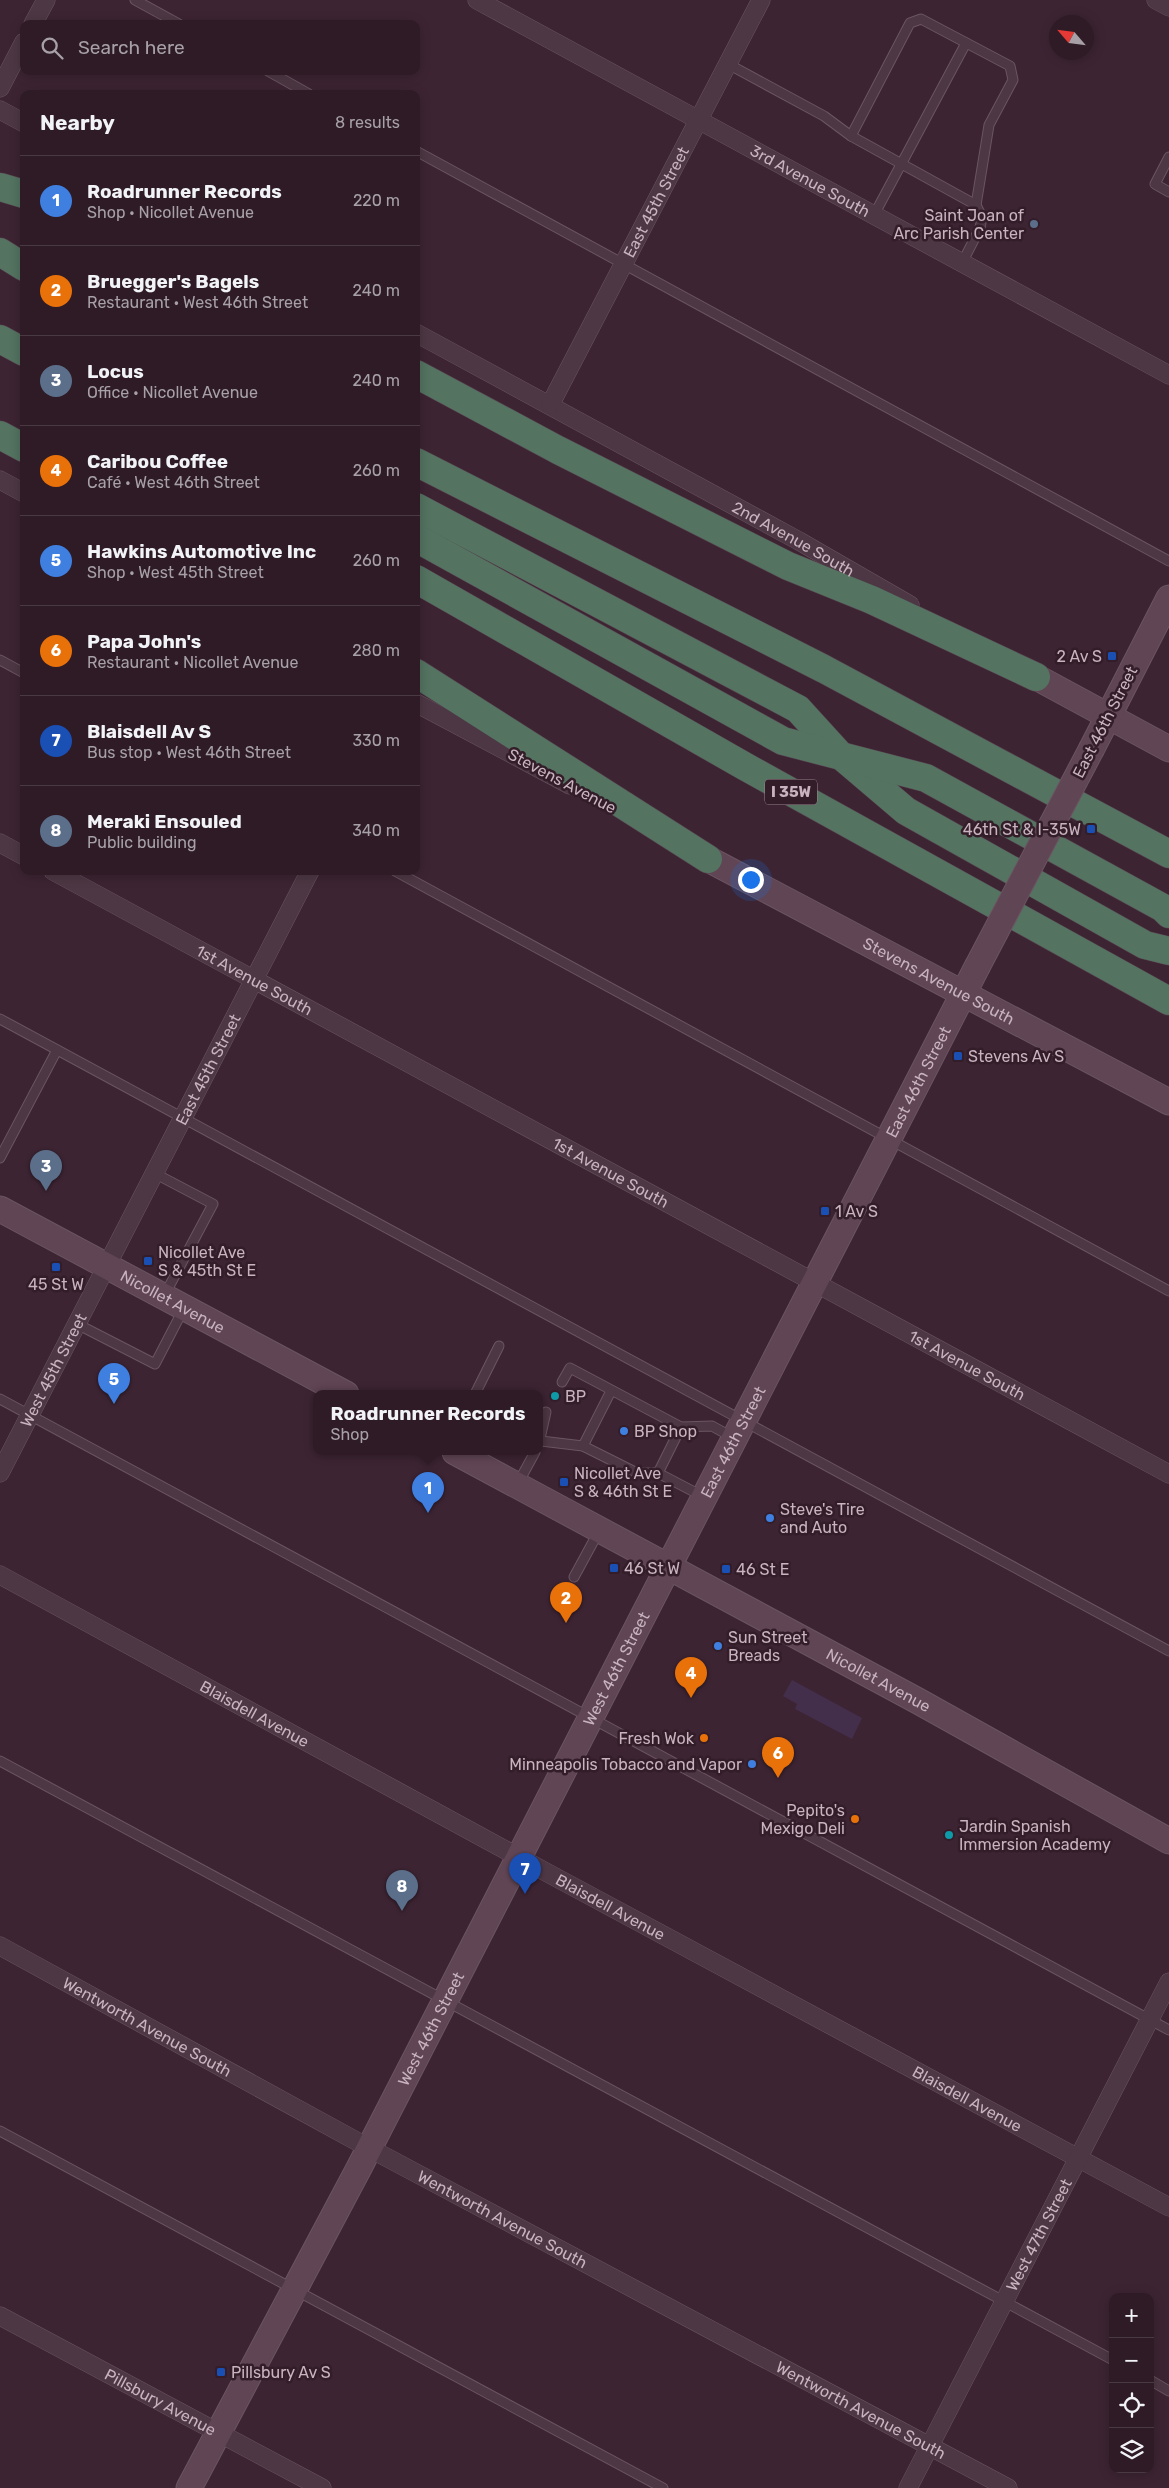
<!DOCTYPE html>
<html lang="en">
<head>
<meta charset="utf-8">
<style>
	:root { --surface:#2e1b26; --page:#36242e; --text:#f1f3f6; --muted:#a7a1a7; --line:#493943; --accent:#1a73e8 }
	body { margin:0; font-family:Rubik,sans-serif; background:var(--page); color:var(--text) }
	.controls { position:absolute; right:15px; bottom:15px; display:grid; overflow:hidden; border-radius:10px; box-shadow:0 2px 12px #0003 }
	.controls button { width:45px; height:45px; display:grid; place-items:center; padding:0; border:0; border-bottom:1px solid var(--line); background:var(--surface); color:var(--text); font:25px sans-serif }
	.compass { position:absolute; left:1049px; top:15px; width:45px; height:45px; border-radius:50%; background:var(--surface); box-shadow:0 2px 12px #0003; rotate:298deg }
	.you { position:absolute; left:750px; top:879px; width:18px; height:18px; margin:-12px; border:4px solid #fff; border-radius:50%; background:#1a73e8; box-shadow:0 0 0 8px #1a73e833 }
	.badge { display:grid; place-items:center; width:32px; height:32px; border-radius:50%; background:var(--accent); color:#fff; font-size:16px; font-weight:700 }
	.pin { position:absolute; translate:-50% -41px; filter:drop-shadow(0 1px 2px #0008) }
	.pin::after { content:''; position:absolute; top:26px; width:18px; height:15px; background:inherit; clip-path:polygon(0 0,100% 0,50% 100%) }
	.popup { position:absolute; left:313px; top:1390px; width:230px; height:65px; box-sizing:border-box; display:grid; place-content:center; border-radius:10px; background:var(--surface); filter:drop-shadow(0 1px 4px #0005); font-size:16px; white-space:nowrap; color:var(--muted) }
	.popup b { font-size:19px; color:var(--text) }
	.popup::after { content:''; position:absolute; left:50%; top:100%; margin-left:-10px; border:10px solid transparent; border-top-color:var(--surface) }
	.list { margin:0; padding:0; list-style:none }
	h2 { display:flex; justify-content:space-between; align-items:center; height:65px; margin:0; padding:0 20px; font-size:21px }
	h2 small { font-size:16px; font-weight:400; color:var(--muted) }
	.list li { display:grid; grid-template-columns:32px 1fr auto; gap:15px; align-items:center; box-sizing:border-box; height:90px; padding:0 20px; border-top:1px solid var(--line) }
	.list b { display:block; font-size:19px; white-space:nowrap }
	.list p { margin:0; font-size:16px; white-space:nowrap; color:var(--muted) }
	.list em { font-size:16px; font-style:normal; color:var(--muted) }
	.icon { flex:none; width:28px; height:28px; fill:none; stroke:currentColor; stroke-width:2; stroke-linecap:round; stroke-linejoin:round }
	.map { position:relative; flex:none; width:1169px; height:2488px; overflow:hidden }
	.search { position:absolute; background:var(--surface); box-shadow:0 2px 12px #0003; left:20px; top:20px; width:400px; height:55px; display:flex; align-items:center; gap:12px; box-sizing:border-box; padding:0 18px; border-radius:10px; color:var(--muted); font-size:19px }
	.panel { position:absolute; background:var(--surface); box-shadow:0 2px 12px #0003; left:20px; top:90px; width:400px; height:785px; border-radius:10px }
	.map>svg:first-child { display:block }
</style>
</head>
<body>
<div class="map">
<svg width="1169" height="2488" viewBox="0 0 1169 2488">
	<rect width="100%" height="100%" fill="#3d2433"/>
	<path fill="#432f4b" d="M 792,1680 L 862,1718 L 852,1739 L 795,1709 L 797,1704 L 783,1696 Z"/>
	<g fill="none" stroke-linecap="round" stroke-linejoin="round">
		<g stroke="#6b5562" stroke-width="11">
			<g id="service">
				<path d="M 135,0 L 179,24"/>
				<path d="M 728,64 L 824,116 L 851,136 L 910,23 L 921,19 L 1010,66 L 1013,80 L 989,125 L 976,205"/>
				<path d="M 268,71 L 309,94"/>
				<path d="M 851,136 L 976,205 L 982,217 L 980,228 L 962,263"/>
				<path d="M 416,151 L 1169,561"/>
				<path d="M 1169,157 L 1155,184 L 1169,192"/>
				<path d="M 874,215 L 966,43"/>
				<path d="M 0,660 L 24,673"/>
				<path d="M 395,871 L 1169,1291"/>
				<path d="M 0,1019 L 1169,1651"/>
				<path d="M 0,1158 L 57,1050"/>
				<path d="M 154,1173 L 213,1204 L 164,1296"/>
				<path d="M 77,1324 L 155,1364 L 183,1310"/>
				<path d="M 562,1382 L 570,1368 L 681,1427 L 712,1426 L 732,1437"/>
				<path d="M 475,1394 L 499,1346"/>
				<path d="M 0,1399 L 1169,2030"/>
				<path d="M 541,1441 L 583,1446 L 637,1473 L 658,1473 L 702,1496"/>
				<path d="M 539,1443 L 546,1412"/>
				<path d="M 583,1446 L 611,1391"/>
				<path d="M 658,1473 L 681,1427"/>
				<path d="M 517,1485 L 535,1452"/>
				<path d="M 574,1577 L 599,1531"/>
				<path d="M 0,1761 L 1113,2360"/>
				<path d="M 0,2131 L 663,2488"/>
				<path d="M 1150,2380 L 1169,2391"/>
			</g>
		</g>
		<g stroke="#6b5562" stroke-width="19">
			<g id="minor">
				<path id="s1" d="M 477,0 L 1169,375"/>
				<path d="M 1156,0 L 1169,7"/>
				<path d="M 33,24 L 46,0"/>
				<path d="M 0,88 L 24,42"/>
				<path d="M 0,110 L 24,123"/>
				<path id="s2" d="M 416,333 L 799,541 L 910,605"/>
				<path id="s3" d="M 550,405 L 761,0"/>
				<path d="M 0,480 L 24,493"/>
				<path d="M 416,703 L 570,785"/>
				<path d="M 0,843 L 24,856"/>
				<path id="s4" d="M 53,871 L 1169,1474"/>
				<path id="s5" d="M 0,1473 L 310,871"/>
				<path id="s6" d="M 0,1575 L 544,1871 L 1169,2207"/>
				<path id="s7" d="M 0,1946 L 369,2148 L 1008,2488"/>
				<path id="s8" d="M 0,2316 L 322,2488"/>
				<path id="s9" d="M 908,2488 L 1169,1982"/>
			</g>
		</g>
		<g stroke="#6b5562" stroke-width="27">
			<g id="secondary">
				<path d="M 1036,677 L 1169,749"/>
				<path d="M 1092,748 L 1169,598"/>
				<path id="s10" d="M 708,859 L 1169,1102"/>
				<path id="s11" d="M 0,1209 L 346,1394"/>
				<path id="s12" d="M 455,1452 L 918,1701 L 1169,1841"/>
				<path id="s13" d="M 189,2488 L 359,2168 L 977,967"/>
			</g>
		</g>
		<g stroke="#58424f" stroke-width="29">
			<g id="motorway">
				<path d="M 0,187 L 24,194"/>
				<path d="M 0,252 L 24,267"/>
				<path d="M 0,339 L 24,352"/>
				<path d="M 416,374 L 558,450 L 788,566 L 872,600 L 1036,677"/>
				<path d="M 0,435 L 24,448"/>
				<path d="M 416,462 L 824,669 L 1169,854"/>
				<path d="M 416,507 L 798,709 L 839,754 L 906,811 L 1145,945 L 1169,951"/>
				<path d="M 416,538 L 783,741 L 926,778 L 1163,908 L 1169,914"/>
				<path d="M 416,579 L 746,767 L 1169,1001"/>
				<path d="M 416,673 L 708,859"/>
			</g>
		</g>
		<use href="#service" stroke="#4d3744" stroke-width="9"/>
		<use href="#minor" stroke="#4d3744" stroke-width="18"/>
		<use href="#secondary" stroke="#604554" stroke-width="25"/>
		<use href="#motorway" stroke="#547361" stroke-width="28"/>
		<g stroke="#6b5562" stroke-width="27" stroke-linecap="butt">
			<path id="secondary-bridge" d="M 977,967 L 1092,748"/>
		</g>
		<use href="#secondary-bridge" stroke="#604554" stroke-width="25"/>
	</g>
	<circle fill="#5c6f8a" stroke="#321d29" stroke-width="2" cx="1034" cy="224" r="5"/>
	<g fill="#1a4fb4" stroke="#321d29" stroke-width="2">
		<rect x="1107" y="651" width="10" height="10" rx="2.5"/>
		<rect x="1086" y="824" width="10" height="10" rx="2.5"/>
		<rect x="953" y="1051" width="10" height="10" rx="2.5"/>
		<rect x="820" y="1206" width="10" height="10" rx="2.5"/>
		<rect x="143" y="1256" width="10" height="10" rx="2.5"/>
		<rect x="51" y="1262" width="10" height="10" rx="2.5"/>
		<rect x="559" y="1477" width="10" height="10" rx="2.5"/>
		<rect x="609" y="1563" width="10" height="10" rx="2.5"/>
		<rect x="721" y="1564" width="10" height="10" rx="2.5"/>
		<rect x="216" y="2367" width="10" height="10" rx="2.5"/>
	</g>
	<g fill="#0f9aa8" stroke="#321d29" stroke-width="2">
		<circle cx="555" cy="1396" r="5"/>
		<circle cx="949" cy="1835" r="5"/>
	</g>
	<g fill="#3f7fe0" stroke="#321d29" stroke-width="2">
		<circle cx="624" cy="1431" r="5"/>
		<circle cx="770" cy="1518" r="5"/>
		<circle cx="718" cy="1646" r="5"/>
		<circle cx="752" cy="1764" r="5"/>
	</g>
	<g fill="#e8710a" stroke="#321d29" stroke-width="2">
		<circle cx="704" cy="1738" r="5"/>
		<circle cx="855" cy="1819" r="5"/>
	</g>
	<g text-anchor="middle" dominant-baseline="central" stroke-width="5" stroke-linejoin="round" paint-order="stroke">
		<rect fill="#321d29" stroke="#9b8692" stroke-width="1" x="765" y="779.5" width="52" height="25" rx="4"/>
		<g font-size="15" font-weight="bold" fill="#c8b3bf">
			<text x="791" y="792">I 35W</text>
		</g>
		<g font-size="16" fill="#c8b3bf" stroke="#321d29">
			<text stroke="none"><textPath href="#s1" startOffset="379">3rd Avenue South</textPath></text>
			<text stroke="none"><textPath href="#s3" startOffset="229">East 45th Street</textPath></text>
			<text stroke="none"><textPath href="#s2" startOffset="430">2nd Avenue South</textPath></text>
			<text transform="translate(1105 722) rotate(-63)">East 46th Street</text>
			<text transform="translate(562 781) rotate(28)">Stevens Avenue</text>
			<text stroke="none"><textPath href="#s4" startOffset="229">1st Avenue South</textPath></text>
			<text stroke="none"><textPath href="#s10" startOffset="261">Stevens Avenue South</textPath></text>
			<text stroke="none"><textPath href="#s5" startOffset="454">East 45th Street</textPath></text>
			<text stroke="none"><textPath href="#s13" startOffset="1584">East 46th Street</textPath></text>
			<text stroke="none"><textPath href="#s4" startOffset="634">1st Avenue South</textPath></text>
			<text stroke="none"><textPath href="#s11" startOffset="196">Nicollet Avenue</textPath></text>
			<text stroke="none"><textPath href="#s4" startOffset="1039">1st Avenue South</textPath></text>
			<text stroke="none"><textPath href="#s5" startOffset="116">West 45th Street</textPath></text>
			<text stroke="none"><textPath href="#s13" startOffset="1179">East 46th Street</textPath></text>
			<text stroke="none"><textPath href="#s13" startOffset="924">West 46th Street</textPath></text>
			<text stroke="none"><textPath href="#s12" startOffset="481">Nicollet Avenue</textPath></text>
			<text stroke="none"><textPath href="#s6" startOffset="290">Blaisdell Avenue</textPath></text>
			<text stroke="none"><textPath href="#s6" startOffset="695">Blaisdell Avenue</textPath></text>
			<text stroke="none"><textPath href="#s7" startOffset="168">Wentworth Avenue South</textPath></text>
			<text stroke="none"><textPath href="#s13" startOffset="519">West 46th Street</textPath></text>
			<text stroke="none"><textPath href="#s6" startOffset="1100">Blaisdell Avenue</textPath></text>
			<text stroke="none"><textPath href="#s7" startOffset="572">Wentworth Avenue South</textPath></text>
			<text stroke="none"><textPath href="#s9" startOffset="285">West 47th Street</textPath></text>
			<text stroke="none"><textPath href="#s8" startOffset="182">Pillsbury Avenue</textPath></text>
			<text stroke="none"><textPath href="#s7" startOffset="978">Wentworth Avenue South</textPath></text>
		</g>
		<g font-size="16" fill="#c8b3bf" stroke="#321d29" text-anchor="start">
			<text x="1024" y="215" text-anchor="end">Saint Joan of<tspan x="1024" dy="18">Arc Parish Center</tspan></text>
			<text x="1102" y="656" text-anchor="end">2 Av S</text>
			<text x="1081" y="829" text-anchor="end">46th St &amp; I-35W</text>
			<text x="968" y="1056">Stevens Av S</text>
			<text x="835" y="1211">1 Av S</text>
			<text x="158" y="1252">Nicollet Ave<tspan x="158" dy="18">S &amp; 45th St E</tspan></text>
			<text x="56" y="1284" text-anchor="middle">45 St W</text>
			<text x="565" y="1396">BP</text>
			<text x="634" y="1431">BP Shop</text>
			<text x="574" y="1473">Nicollet Ave<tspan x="574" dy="18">S &amp; 46th St E</tspan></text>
			<text x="780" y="1509">Steve's Tire<tspan x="780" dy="18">and Auto</tspan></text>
			<text x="624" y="1568">46 St W</text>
			<text x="736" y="1569">46 St E</text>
			<text x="728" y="1637">Sun Street<tspan x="728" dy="18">Breads</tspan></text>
			<text x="694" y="1738" text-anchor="end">Fresh Wok</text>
			<text x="742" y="1764" text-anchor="end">Minneapolis Tobacco and Vapor</text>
			<text x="845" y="1810" text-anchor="end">Pepito's<tspan x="845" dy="18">Mexigo Deli</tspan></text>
			<text x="959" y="1826">Jardin Spanish<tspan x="959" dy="18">Immersion Academy</tspan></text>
			<text x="231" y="2372">Pillsbury Av S</text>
		</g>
	</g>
</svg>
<div class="controls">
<button>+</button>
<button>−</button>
<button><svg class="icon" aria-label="locate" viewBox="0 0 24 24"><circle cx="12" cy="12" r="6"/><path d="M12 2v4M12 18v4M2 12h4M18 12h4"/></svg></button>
<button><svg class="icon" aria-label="layers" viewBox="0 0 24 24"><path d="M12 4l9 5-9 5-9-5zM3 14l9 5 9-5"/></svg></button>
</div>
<svg class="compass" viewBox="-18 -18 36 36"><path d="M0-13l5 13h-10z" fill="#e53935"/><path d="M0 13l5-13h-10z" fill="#a7a1a7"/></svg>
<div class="you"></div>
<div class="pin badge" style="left:428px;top:1513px;background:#3f7fe0">1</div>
<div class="popup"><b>Roadrunner Records</b>Shop</div>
<div class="pin badge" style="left:566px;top:1623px;background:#e8710a">2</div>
<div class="pin badge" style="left:46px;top:1191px;background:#5c6f8a">3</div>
<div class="pin badge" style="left:691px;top:1698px;background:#e8710a">4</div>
<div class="pin badge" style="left:114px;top:1404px;background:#3f7fe0">5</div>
<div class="pin badge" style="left:778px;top:1778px;background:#e8710a">6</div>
<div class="pin badge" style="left:525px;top:1894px;background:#1a4fb4">7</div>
<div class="pin badge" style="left:402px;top:1911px;background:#5c6f8a">8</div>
<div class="search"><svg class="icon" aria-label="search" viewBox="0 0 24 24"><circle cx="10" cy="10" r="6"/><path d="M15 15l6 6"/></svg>Search here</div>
<section class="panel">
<h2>Nearby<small>8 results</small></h2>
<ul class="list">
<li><span class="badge" style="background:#3f7fe0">1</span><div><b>Roadrunner Records</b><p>Shop · Nicollet Avenue</p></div><em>220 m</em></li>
<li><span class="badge" style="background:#e8710a">2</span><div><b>Bruegger's Bagels</b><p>Restaurant · West 46th Street</p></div><em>240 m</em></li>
<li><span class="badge" style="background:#5c6f8a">3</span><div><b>Locus</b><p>Office · Nicollet Avenue</p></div><em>240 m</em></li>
<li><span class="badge" style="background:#e8710a">4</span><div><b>Caribou Coffee</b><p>Café · West 46th Street</p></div><em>260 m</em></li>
<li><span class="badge" style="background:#3f7fe0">5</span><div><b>Hawkins Automotive Inc</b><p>Shop · West 45th Street</p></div><em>260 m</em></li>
<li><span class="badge" style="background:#e8710a">6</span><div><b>Papa John's</b><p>Restaurant · Nicollet Avenue</p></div><em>280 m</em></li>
<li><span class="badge" style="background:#1a4fb4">7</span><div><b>Blaisdell Av S</b><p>Bus stop · West 46th Street</p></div><em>330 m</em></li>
<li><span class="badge" style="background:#5c6f8a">8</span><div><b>Meraki Ensouled</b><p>Public building</p></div><em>340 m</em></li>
</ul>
</section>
</div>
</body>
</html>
